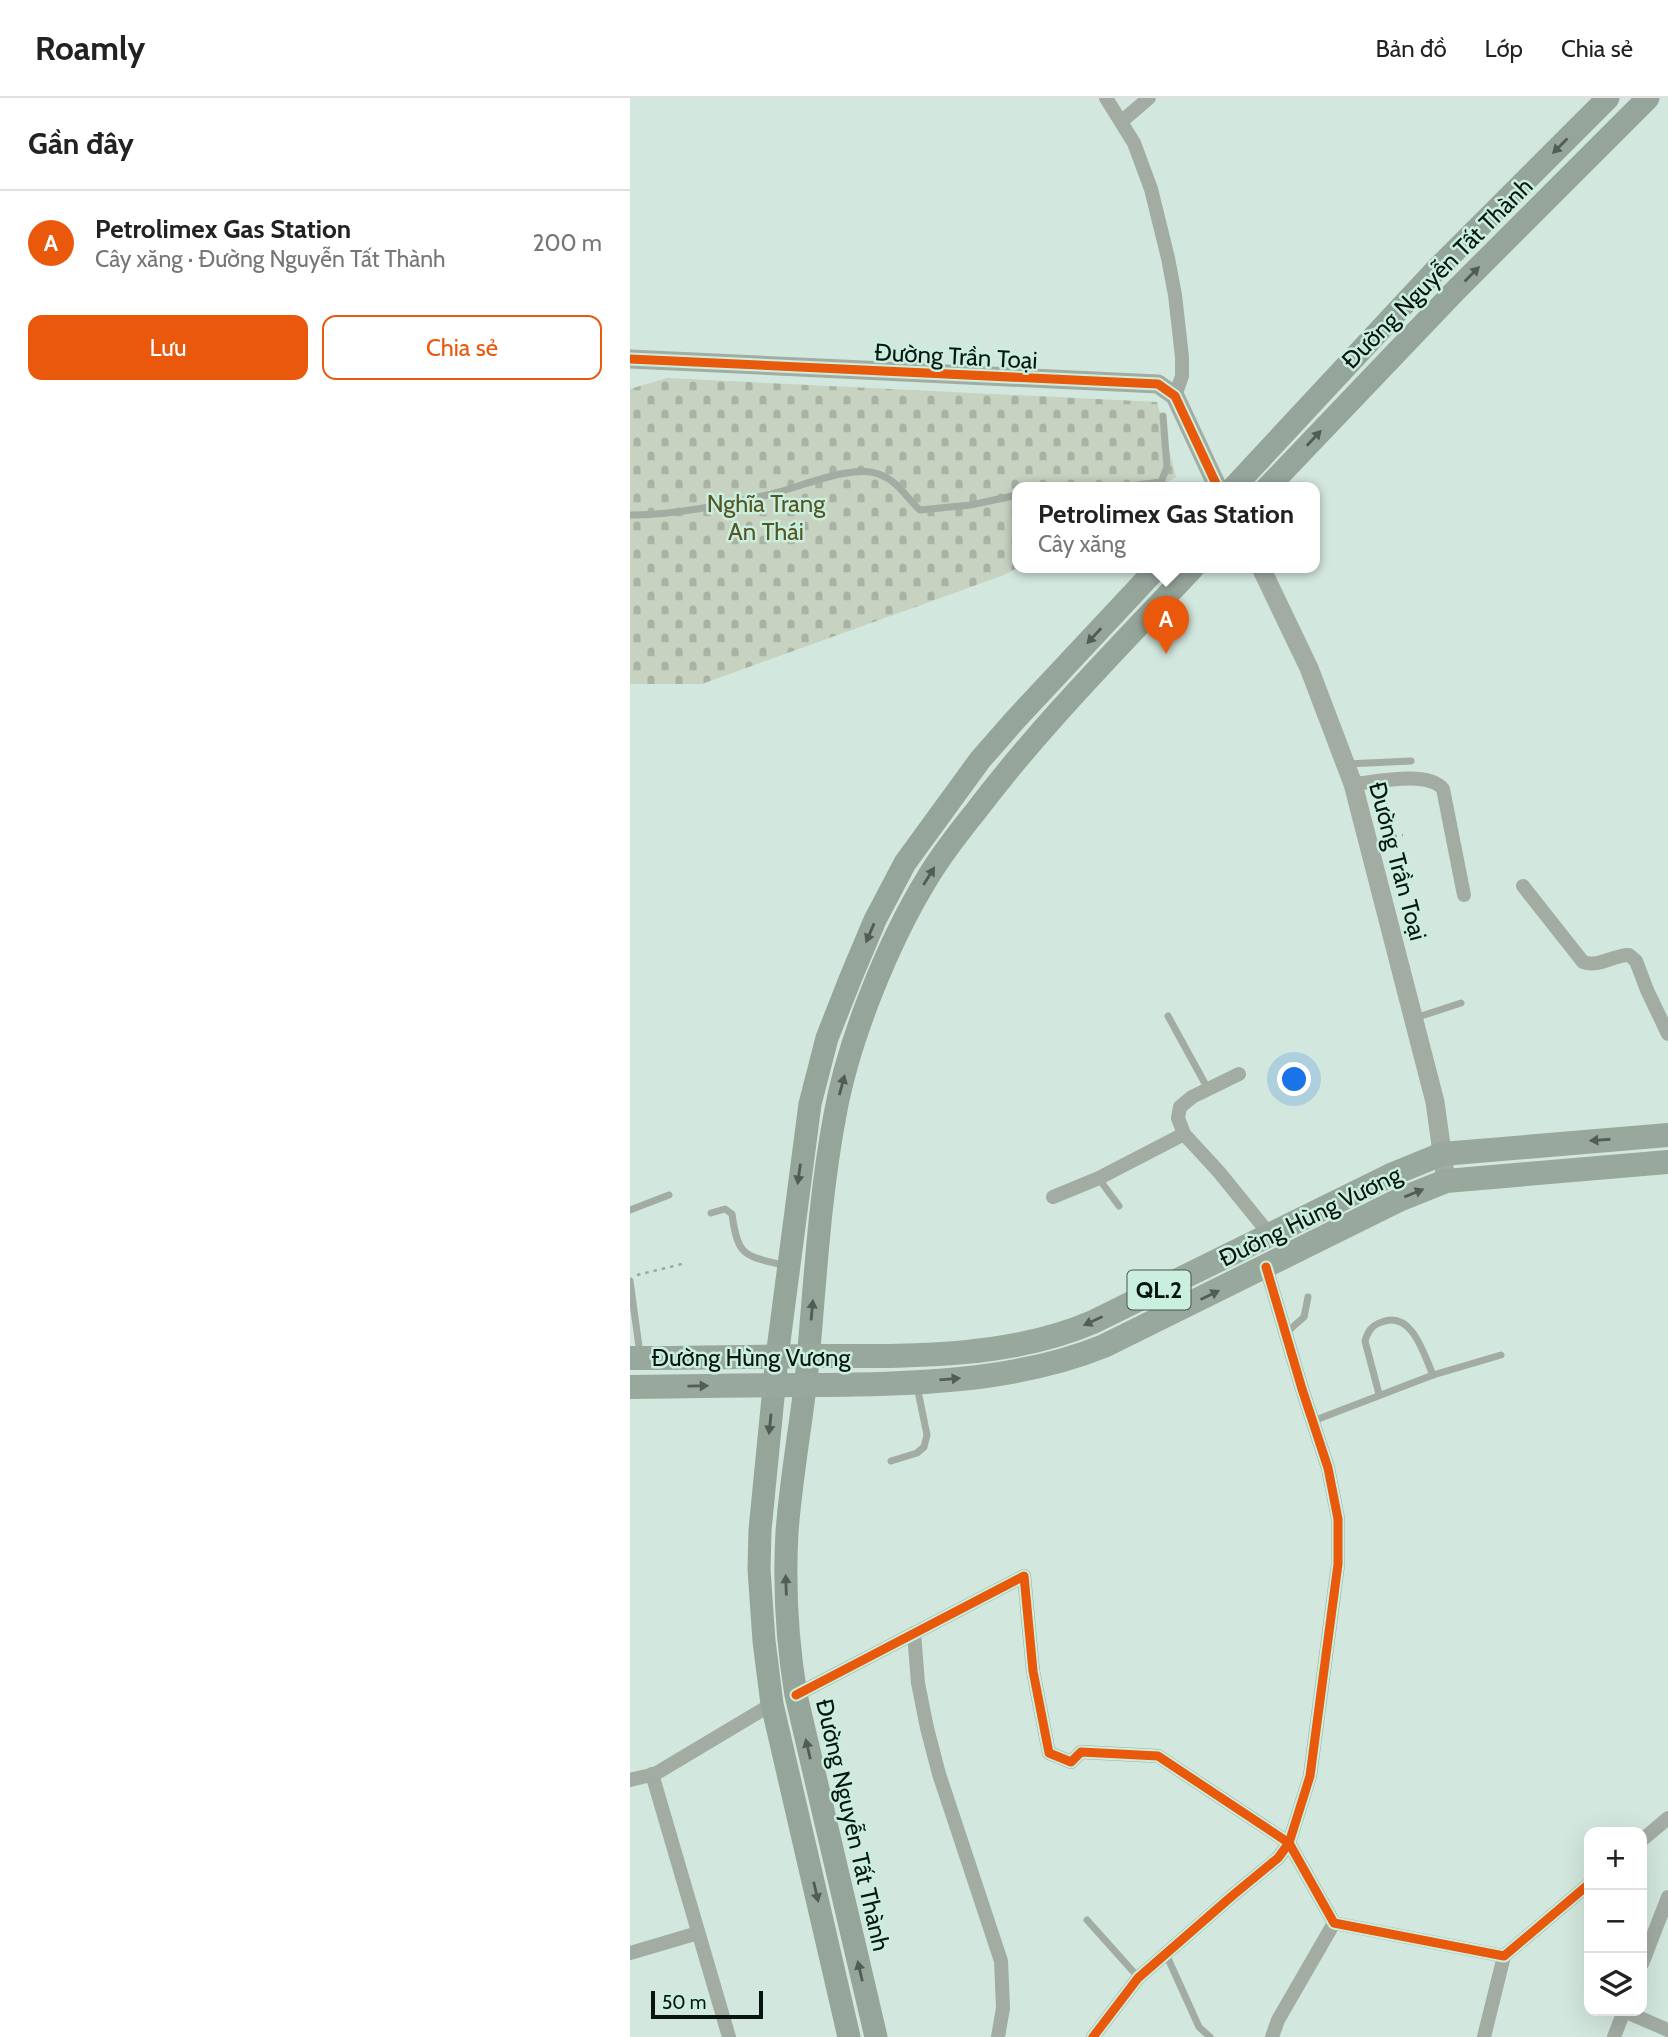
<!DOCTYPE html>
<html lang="vi">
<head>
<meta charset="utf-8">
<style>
	:root { --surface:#fff; --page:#f2f2f2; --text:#222; --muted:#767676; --line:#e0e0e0; --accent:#ea580c }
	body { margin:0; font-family:Cabin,sans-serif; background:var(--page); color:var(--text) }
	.controls { position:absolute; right:21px; bottom:21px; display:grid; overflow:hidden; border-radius:14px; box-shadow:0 7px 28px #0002 }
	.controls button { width:63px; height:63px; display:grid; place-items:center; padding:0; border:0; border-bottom:2px solid var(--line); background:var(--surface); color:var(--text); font:35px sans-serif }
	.scale { position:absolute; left:21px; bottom:18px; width:112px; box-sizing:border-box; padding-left:7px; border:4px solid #081510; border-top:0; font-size:19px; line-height:24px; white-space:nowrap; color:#081510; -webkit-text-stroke:5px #caefde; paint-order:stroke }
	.you { position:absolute; left:665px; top:982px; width:24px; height:24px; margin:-18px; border:5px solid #fff; border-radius:50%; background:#1a73e8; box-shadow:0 0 0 10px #1a73e833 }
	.badge { display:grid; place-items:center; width:46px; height:46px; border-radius:50%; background:var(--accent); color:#fff; font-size:23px; font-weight:700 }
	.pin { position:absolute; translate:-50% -58px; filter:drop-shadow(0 2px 4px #0008) }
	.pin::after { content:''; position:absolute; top:37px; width:24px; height:21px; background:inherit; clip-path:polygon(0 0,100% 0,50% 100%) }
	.popup { position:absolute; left:382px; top:384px; width:308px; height:91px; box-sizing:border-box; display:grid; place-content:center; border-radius:14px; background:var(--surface); filter:drop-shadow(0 2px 5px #0005); font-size:23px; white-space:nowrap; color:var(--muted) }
	.popup b { font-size:26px; color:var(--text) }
	.popup::after { content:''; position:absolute; left:50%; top:100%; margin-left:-14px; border:14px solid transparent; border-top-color:var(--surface) }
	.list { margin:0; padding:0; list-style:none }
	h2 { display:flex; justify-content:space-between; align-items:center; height:91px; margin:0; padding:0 28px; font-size:30px }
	h2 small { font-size:23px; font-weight:400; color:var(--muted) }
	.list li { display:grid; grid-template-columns:46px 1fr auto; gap:21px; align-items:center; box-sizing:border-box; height:105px; padding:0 28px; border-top:2px solid var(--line) }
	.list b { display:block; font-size:26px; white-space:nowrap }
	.list p { margin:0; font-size:23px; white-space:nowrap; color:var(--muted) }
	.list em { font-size:23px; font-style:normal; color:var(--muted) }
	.actions { display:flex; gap:14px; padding:21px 28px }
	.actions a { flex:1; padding:16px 0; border:2px solid var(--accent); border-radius:14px; text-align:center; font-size:24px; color:var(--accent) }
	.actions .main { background:var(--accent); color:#fff }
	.icon { flex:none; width:38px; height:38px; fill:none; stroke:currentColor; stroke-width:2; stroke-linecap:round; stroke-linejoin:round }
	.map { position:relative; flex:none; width:1038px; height:1939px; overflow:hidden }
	header { display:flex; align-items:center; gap:42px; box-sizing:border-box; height:98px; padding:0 35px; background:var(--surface); border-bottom:2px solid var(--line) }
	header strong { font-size:33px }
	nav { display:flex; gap:38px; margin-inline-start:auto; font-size:24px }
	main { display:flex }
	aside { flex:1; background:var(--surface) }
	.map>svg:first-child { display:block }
</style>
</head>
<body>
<header>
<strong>Roamly</strong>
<nav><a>Bản đồ</a><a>Lớp</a><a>Chia sẻ</a></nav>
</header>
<main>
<aside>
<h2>Gần đây<small></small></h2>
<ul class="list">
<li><span class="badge">A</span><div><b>Petrolimex Gas Station</b><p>Cây xăng · Đường Nguyễn Tất Thành</p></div><em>200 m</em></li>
</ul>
<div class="actions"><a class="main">Lưu</a><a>Chia sẻ</a></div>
</aside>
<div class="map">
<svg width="1038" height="1939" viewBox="0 0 1038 1939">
	<defs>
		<pattern id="cemetery-stones" width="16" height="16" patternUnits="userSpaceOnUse" patternTransform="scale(1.75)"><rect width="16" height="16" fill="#c7d2c0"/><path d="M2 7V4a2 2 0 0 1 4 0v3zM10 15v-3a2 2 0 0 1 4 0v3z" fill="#a9b3a4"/></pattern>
	</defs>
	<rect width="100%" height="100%" fill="#d2e7dd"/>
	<path fill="url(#cemetery-stones)" d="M 37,280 L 527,304 L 546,379 L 528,390 L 387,390 L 387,470 L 374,477 L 72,586 L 0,586 L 0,291 Z"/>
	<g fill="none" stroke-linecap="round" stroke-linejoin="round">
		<g stroke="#9da7a0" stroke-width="2.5" stroke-dasharray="3.5 5" stroke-linecap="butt">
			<path d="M 755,739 L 773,737"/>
			<path d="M 7,1177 L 52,1166"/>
		</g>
		<g stroke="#a2aca2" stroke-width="7">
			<path d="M 423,390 L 490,389 L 531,384 L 537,369 L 533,318"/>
			<path d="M 0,417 C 45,417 93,407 137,397 C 167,391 223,364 251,377 C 269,384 277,401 290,412 L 341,407 L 387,397"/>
			<path d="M 717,666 L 781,663"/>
			<path d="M 538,918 L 578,991"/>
			<path d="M 785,920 L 831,905"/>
			<path d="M 469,1081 L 489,1108"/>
			<path d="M 0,1112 L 39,1097"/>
			<path d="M 81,1115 L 95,1111 L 102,1116 C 108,1161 115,1157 156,1168"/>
			<path d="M 0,1183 L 10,1256"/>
			<path d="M 656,1235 L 674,1219 L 678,1199"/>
			<path d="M 749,1296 L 735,1243 C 738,1233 742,1227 752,1224 C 782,1212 794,1257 803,1277"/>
			<path d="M 683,1323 L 803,1277 L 871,1257"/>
			<path d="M 261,1363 L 287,1355 L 294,1349 L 297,1337 L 287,1288"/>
			<path d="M 457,1822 L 508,1879"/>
			<path d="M 536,1856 L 569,1929 L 580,1939"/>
		</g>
		<g stroke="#a2aca2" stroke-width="14">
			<path d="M 476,0 L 504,45 L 521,91 L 538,160 L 545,197 L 552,259 L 552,278 L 545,298"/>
			<path d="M 492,23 L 519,0"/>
			<path d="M 723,686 C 746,684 798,672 813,691 L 834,797"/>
			<path d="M 893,788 L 953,864 C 968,870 983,857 999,857 L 1006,863 L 1017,892 L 1038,936"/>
			<path d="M 609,976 L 562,999 L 550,1009 L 548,1020 L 554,1036 L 589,1074 L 641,1138"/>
			<path d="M 423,1099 L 469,1080 L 554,1036"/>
			<path d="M 284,1535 L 288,1585 L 297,1630 L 309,1676 L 371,1863 L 373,1910 L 368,1939"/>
			<path d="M 166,1597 L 394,1478 L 403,1573 L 419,1655 L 441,1664 L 451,1654 L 528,1658 L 659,1745 L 704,1825 L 874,1858 L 959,1786"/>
			<path d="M 22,1676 L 99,1939"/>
			<path d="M 0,1682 L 25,1676 L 142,1606"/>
			<path d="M 1012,1742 L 1038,1720"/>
			<path d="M 0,1855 L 68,1835"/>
			<path d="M 1012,1866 L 1038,1799"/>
			<path d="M 994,1913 L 1038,1932"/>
			<path d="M 463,1939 L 508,1880 L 602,1798 L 648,1760 L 659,1745 L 680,1678 L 708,1466 L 708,1421 L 698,1370 L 672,1291 L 636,1169"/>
			<path d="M 642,1939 L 648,1922 L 704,1825"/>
			<path d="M 854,1939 L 874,1858"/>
			<path d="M 984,1939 L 994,1913"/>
		</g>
		<g stroke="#a2aca2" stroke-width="19">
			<path d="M 0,261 L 528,286 L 545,298 L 588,390"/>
			<path d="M 631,470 L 679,570 L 723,686 L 805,1004 L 816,1083"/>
		</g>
		<g stroke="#96a59a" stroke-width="23">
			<path d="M 603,390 L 804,174 L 978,0"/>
			<path d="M 637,390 L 826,192 L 1018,0"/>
			<path d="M 219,1939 L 142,1606 L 134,1543 L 129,1471 L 130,1432 L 147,1259 L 180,1006 L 197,940 L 221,879 L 245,822 L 275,765 L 350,662 L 385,622 L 527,470"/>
			<path d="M 246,1939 L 166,1597 C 157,1543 154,1488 157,1434 C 161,1380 171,1327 177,1273 C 185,1188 189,1101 205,1017 C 218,943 258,844 298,779 C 312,756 329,734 346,713 C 411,627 488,550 563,470"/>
		</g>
		<g stroke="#98a89c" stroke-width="24">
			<path d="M 0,1260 C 59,1260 118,1259 177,1258 C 271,1258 375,1262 463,1224 L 763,1076 L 812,1056 L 1038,1037"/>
			<path d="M 0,1289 C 60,1288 121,1287 181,1287 C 278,1286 383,1285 474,1248 L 771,1101 L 816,1083 L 1038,1064"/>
		</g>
		<g stroke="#caefde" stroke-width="13">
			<g id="cycleway">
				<path d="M 0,261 L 528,286 L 545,298 L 588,390"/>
				<path d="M 166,1597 L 394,1478 L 403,1573 L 419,1655 L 441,1664 L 451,1654 L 528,1658 L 659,1745 L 704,1825 L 874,1858 L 959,1786"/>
				<path d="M 463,1939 L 508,1880 L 602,1798 L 648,1760 L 659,1745 L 680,1678 L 708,1466 L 708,1421 L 698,1370 L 672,1291 L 636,1169"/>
			</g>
		</g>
		<use href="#cycleway" stroke="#e8590c" stroke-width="9"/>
	</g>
	<defs><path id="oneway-solid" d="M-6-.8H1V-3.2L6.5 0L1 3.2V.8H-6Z" transform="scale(1.75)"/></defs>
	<g fill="#4f5d55">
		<use href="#oneway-solid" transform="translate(930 48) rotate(135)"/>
		<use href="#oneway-solid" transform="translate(842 176) rotate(-45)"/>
		<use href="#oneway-solid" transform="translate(684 340) rotate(-47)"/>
		<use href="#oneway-solid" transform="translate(464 538) rotate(133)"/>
		<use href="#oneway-solid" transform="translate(299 778) rotate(-58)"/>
		<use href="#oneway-solid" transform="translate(240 835) rotate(113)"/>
		<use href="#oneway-solid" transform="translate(212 987) rotate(-75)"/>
		<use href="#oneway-solid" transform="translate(169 1076) rotate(98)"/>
		<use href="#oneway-solid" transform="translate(182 1212) rotate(-85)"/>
		<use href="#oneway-solid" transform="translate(140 1326) rotate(96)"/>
		<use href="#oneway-solid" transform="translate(156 1487) rotate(-92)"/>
		<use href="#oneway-solid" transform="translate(178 1651) rotate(-103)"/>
		<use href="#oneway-solid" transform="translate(186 1794) rotate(77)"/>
		<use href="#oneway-solid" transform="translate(230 1873) rotate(-103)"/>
	</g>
	<g fill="#505e56">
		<use href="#oneway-solid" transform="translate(970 1042) rotate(176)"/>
		<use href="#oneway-solid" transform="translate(784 1095) rotate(-22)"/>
		<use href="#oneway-solid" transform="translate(580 1197) rotate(-26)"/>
		<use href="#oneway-solid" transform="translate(463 1223) rotate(155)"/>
		<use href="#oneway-solid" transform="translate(320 1281) rotate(-5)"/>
		<use href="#oneway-solid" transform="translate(68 1288) rotate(-1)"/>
	</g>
	<g text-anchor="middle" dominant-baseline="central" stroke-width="5" stroke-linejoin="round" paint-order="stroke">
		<rect fill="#caefde" stroke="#42564e" stroke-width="2" x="497.5" y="1172.5" width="63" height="39" rx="5"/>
		<g font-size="23" font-weight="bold" fill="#081510">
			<text x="529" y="1192">QL.2</text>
		</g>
		<g font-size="24" fill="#081510" stroke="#caefde">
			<text transform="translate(807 175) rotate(-45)">Đường Nguyễn Tất Thành</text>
			<text transform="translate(326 258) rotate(3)">Đường Trần Toại</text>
			<text transform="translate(768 763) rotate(75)">Đường Trần Toại</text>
			<text transform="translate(680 1118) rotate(-26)">Đường Hùng Vương</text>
			<text x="121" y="1259">Đường Hùng Vương</text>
			<text transform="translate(223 1727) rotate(77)">Đường Nguyễn Tất Thành</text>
		</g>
		<g font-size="24" fill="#555625" stroke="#caefde">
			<text x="136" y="405">Nghĩa Trang<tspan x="136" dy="28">An Thái</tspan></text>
		</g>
	</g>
</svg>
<div class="controls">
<button>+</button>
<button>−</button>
<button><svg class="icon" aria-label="layers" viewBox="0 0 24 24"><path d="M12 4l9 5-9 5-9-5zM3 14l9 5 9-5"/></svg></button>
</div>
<div class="scale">50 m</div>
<div class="you"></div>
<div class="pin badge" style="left:536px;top:556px">A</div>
<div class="popup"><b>Petrolimex Gas Station</b>Cây xăng</div>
</div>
</main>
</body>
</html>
